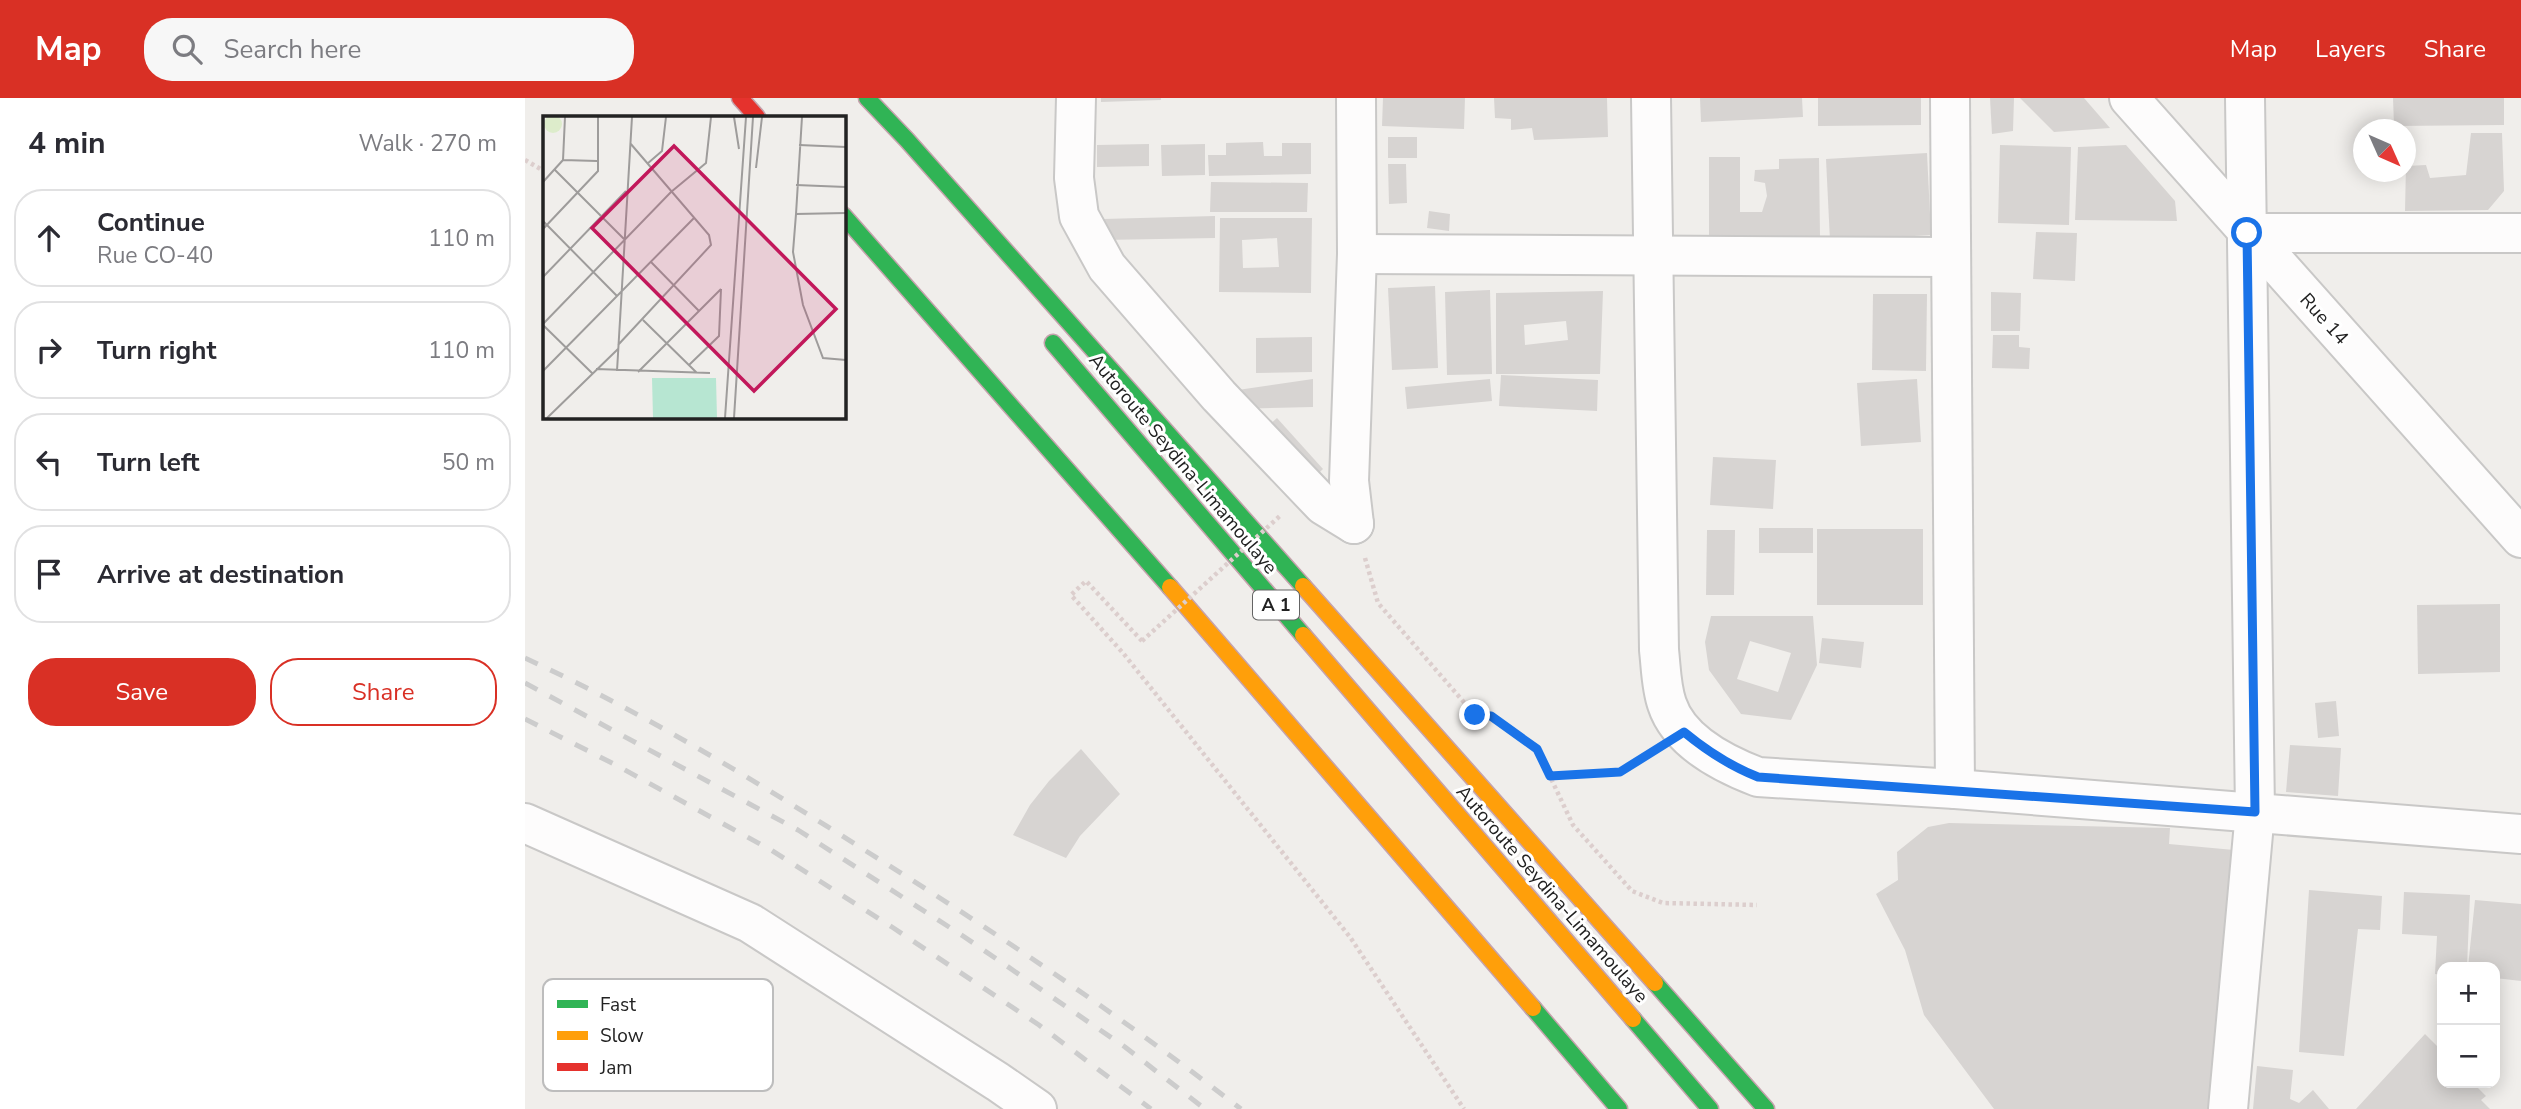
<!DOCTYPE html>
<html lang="en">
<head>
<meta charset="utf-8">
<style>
	:root { --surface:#fff; --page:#f7f7f7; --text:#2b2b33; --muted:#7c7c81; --line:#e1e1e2; --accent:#d93025 }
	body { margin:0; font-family:"Nunito Sans",sans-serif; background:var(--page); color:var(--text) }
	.controls { position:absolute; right:21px; bottom:21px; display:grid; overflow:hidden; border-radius:14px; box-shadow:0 4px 18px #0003 }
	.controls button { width:63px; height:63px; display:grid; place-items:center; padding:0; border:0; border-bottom:2px solid var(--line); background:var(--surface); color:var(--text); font:35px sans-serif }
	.compass { position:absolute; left:1828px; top:21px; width:63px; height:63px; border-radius:50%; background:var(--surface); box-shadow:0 4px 18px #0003; rotate:135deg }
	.stop { position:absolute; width:21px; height:21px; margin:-16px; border:5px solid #1a73e8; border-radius:50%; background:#fff }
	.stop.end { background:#1a73e8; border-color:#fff; box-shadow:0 2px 7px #0008 }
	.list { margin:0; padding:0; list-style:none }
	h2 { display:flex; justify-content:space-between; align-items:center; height:91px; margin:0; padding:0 28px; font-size:30px }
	h2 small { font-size:23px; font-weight:400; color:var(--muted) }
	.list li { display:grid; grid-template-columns:46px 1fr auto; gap:21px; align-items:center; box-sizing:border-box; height:98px; margin:0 14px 14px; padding:0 14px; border:2px solid var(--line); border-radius:28px }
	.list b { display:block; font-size:26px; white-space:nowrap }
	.list p { margin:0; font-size:23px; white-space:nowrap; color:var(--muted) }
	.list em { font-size:23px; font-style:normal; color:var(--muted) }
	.actions { display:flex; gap:14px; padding:21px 28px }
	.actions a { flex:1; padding:16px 0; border:2px solid var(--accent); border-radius:28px; text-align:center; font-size:24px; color:var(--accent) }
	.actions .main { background:var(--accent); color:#fff }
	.icon { flex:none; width:38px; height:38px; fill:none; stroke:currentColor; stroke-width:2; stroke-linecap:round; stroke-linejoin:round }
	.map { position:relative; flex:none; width:1996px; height:1011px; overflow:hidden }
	header { display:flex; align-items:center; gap:42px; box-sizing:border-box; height:98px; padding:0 35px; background:var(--accent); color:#fff }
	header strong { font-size:33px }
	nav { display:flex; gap:38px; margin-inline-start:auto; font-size:24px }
	.search { width:490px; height:63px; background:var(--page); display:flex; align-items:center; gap:18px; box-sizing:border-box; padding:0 24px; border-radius:28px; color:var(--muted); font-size:26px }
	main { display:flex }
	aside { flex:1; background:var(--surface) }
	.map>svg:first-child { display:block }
</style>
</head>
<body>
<header>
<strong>Map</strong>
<div class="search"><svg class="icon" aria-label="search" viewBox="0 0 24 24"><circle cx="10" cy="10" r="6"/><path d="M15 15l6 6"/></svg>Search here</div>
<nav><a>Map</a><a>Layers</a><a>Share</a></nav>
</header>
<main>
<aside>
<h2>4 min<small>Walk · 270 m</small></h2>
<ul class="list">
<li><svg class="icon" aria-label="ahead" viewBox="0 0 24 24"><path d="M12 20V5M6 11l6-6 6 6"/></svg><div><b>Continue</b><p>Rue CO-40</p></div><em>110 m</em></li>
<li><svg class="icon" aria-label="right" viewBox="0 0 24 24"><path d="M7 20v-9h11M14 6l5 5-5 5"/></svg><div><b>Turn right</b></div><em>110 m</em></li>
<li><svg class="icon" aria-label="left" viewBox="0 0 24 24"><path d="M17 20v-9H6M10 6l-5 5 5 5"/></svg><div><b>Turn left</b></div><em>50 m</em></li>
<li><svg class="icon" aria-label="arrive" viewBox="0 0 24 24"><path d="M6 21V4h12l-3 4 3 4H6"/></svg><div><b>Arrive at destination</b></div></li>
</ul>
<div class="actions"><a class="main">Save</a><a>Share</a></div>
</aside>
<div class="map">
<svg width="1996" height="1011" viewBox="0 0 1996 1011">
	<rect width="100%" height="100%" fill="#f0eeeb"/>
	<g fill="#d7d4d2" fill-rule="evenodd">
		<path d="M 576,0 L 636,0 L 636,2 L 576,4 Z"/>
		<path d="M 858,0 L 940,0 L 939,31 L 857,28 Z"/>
		<path d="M 969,0 L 1082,0 L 1083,39 L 1009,42 L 1007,30 L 986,32 L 986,21 L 970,20 Z"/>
		<path d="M 1175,0 L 1277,0 L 1278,19 L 1176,24 Z"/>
		<path d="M 1293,0 L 1396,0 L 1396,27 L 1293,28 Z"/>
		<path d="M 1465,0 L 1489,0 L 1488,33 L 1467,36 Z"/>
		<path d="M 1495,0 L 1559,0 L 1585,30 L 1529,34 Z"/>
		<path d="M 1868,0 L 1979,0 L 1979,27 L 1869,28 Z"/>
		<path d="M 1946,35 L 1977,35 L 1979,93 L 1963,112 L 1880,113 L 1881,68 L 1901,67 L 1905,80 L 1941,77 Z"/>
		<rect x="863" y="39" width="29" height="21"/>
		<path d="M 738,44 L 739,58 L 757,58 L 757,45 L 786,45 L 786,76 L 684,78 L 683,57 L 701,57 L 701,45 Z"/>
		<path d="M 624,46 L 624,68 L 572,69 L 572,47 Z"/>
		<path d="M 680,46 L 680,77 L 637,78 L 636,47 Z"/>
		<path d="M 1475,47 L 1546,49 L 1544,127 L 1473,125 Z"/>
		<path d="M 1601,47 L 1650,103 L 1652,123 L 1550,122 L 1553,49 Z"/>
		<path d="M 1402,55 L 1406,137 L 1305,143 L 1301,61 Z"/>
		<path d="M 1184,59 L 1215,59 L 1215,114 L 1237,114 L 1242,98 L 1240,85 L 1229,83 L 1230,72 L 1254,71 L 1254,61 L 1294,60 L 1295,139 L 1184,140 Z"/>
		<path d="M 863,66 L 881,66 L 882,105 L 864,106 Z"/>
		<path d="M 686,84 L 783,85 L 782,114 L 685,114 Z"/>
		<path d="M 904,113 L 925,116 L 924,133 L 902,130 Z"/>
		<path d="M 690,118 L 690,140 L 578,142 L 578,121 Z"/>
		<path d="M 695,120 L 787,120 L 786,195 L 694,194 ZM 752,140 L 754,169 L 718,170 L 717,142 Z"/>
		<path d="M 1511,134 L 1552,135 L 1550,183 L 1508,181 Z"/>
		<path d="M 910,188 L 913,270 L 867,272 L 863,190 Z"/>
		<path d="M 965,192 L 967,276 L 922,277 L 920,194 Z"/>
		<path d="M 1078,193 L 1075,276 L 971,276 L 971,195 ZM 1041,223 L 1043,242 L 1000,247 L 999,227 Z"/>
		<path d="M 1466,194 L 1496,195 L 1495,233 L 1466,233 Z"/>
		<path d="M 1348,196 L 1402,196 L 1401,273 L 1347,272 Z"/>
		<path d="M 1468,237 L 1494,237 L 1494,249 L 1505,250 L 1504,271 L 1467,270 Z"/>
		<path d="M 787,239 L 787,274 L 731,275 L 731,240 Z"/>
		<path d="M 976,277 L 1073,282 L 1072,313 L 974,308 Z"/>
		<path d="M 788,281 L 788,309 L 710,311 L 699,294 Z"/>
		<path d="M 965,281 L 967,303 L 882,311 L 880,289 Z"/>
		<path d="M 1392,281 L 1396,344 L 1336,348 L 1332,285 Z"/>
		<path d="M 752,320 L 798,371 L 782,386 L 736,334 Z"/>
		<path d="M 1188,359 L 1251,362 L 1248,411 L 1185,407 Z"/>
		<rect x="1234" y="430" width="54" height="25"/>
		<rect x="1292" y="431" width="106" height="76"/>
		<path d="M 1182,432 L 1210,432 L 1209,497 L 1181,497 Z"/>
		<path d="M 1975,506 L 1975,574 L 1893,576 L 1892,507 Z"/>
		<path d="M 1186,518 L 1288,518 L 1292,567 L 1266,622 L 1216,616 L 1184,572 L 1180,544 ZM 1225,543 L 1266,555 L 1253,594 L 1212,581 Z"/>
		<path d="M 1297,540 L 1339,544 L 1336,570 L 1294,565 Z"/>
		<path d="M 1811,603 L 1814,638 L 1793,640 L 1790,605 Z"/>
		<path d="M 1765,647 L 1816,650 L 1813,698 L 1761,694 Z"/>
		<path d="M 556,651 L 595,696 L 555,738 L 541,760 L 488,737 L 505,707 L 524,683 Z"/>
		<path d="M 1424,725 L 1645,730 L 1644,746 L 1709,752 L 1692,1011 L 1469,1011 L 1399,917 L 1380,852 L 1351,796 L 1373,782 L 1372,754 L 1403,729 Z"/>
		<path d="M 1784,792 L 1857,798 L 1855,832 L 1833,831 L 1819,958 L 1774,954 Z"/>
		<path d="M 1879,794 L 1945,797 L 1942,869 L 1917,869 L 1917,877 L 1910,876 L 1912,838 L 1877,836 Z"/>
		<path d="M 1950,802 L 1996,806 L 1996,883 L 1970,880 L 1970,869 L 1943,869 Z"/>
		<path d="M 1900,936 L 1917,953 L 1917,985 L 1948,985 L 1961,998 L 1956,1002 L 1965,1011 L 1831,1011 Z"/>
		<path d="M 1732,968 L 1768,972 L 1765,1001 L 1774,1005 L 1788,992 L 1804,1011 L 1728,1011 Z"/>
	</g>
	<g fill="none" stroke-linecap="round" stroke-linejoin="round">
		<g stroke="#c9c8c7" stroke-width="42">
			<g id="street">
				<path d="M 551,0 L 549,80 L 554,118 L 582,169 L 694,298 L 798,407 L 829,426"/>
				<path d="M 1126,0 L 1134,552 C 1136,569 1136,589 1142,606 C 1154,643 1199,666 1233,679 L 1430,691 L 1996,736"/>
				<path d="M 1425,0 L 1430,691"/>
				<path d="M 1604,0 L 1996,440"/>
				<path d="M 1722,135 L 1996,135"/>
				<path d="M 832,156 L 1426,159"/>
				<path d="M 829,426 L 824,383 L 832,156 L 831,0"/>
				<path d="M 0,725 L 225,825 L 473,984 L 512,1011"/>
				<path d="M 1703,1011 L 1730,714 L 1720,0"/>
			</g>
		</g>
		<g stroke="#c5a2ac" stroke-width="19">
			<g id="fast">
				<path d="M 342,0 L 382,42 L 778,488"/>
				<path d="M 318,117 L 645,489"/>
				<path d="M 528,245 L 778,537"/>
				<path d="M 1130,885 L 1241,1011"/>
				<path d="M 1008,910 L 1094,1011"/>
				<path d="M 1108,921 L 1185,1011"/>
			</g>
		</g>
		<g stroke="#c5a2ac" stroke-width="19">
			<g id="slow">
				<path d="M 778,488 L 1130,885"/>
				<path d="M 645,489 L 1008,910"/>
				<path d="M 778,537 L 1108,921"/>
			</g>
		</g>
		<g stroke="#c5a2ac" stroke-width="19">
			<path id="jam" d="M 215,0 L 232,19"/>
		</g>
		<g stroke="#dccecd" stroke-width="4.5" stroke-dasharray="3.5 3.5" stroke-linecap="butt">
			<path d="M 0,62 L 19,73"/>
			<path d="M 840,460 L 853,505 L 950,617 L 966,618 L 1012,651 L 1048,727 L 1107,793 L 1138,805 L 1232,807"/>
			<path d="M 617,543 L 561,483 L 546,497 L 598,555 L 825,839 L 939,1011"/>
			<path d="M 1025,678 L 1095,674 L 1127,654"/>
		</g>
		<use href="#street" stroke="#fdfcfc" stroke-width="38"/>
		<use href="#fast" stroke="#30b455" stroke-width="16"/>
		<use href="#slow" stroke="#ff9f0a" stroke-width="16"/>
		<use href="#jam" stroke="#e5322d" stroke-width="16"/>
		<g stroke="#ccc" stroke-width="5" stroke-dasharray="14 14" stroke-linecap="butt">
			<path d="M 0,560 C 119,615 231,683 341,753 C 470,834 596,918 716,1011"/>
			<path d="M 0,585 L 273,732 L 438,838 L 600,949 L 680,1011"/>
			<path d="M 0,621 L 89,666 L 246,752 L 367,829 L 514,927 L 626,1011"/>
		</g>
		<path stroke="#dccecd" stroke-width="4.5" stroke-dasharray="3.5 3.5" stroke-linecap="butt" d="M 617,543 L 756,417"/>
	</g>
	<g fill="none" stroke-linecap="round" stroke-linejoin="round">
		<path stroke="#1a73e8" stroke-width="9" d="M 950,617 L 966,618 L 1012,651 L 1025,678 L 1095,674 L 1159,634 C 1182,653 1205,668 1233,679 L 1730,714 L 1722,135"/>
	</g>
	<g text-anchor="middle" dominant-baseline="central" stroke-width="6" stroke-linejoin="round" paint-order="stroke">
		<rect fill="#fff" stroke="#646464" stroke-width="2" x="728" y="492.5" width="46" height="29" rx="5"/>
		<g font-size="18" font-weight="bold" fill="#222">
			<text x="751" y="507">A 1</text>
		</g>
		<g font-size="19" fill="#222" stroke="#fff">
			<text transform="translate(1799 221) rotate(48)">Rue 14</text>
			<text transform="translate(658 366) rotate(50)">Autoroute Seydina-Limamoulaye</text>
			<text transform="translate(1027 796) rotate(49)">Autoroute Seydina-Limamoulaye</text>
		</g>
	</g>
	<g transform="translate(18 18)">
		<rect width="303" height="303" fill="#f0eeeb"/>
		<path d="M1 8a9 9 0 1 1 18 0a9 9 0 1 1-18 0Z" fill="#ddeccb"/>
		<path d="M 109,262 L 173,262 L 174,302 L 110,302 Z" fill="#b7e6d2"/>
		<path fill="none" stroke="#9e9c9b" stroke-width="2" d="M 191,1 L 196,33M 256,29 L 303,31M 20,44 L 54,45M 104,48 L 119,35 L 123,1M 213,52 L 219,1M 12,54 L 82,124M 0,66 L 20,44 L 22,1M 253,69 L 303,71M 303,97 L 253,98 L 250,136 L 260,189 L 280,242 L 303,244M 253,98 L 259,1M 0,105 L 74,180M 0,113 L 55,55 L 55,1M 108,146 L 156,195M 0,161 L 83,75M 100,204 L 154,257M 0,208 L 128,76 L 163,47 L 168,1M 0,209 L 49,257M 75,229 L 168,129 L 166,119 L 87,27M 146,249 L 176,220 L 178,173M 53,253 L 167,257M 0,255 L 151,102M 74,255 L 89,1M 95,256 L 178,173M 4,302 L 75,233M 182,302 L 203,1M 191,302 L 210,1"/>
		<path fill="#c2185b" fill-opacity="0.15" stroke="#c2185b" stroke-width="3.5" d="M 131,30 L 293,193 L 211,275 L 49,112 Z"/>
		<rect width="303" height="303" fill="none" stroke="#222" stroke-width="3.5"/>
	</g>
	<rect x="18" y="881" width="230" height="112" rx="10" fill="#fff" stroke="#bdbdbd" stroke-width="2"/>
	<rect x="32" y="902" width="31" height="8" fill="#30b455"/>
	<rect x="32" y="933" width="31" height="9" fill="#ff9f0a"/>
	<rect x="32" y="965" width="31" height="8" fill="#e5322d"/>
	<g font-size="19" fill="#222">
		<text x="75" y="913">Fast</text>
		<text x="75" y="944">Slow</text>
		<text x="75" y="976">Jam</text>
	</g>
</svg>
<div class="controls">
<button>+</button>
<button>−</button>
</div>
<svg class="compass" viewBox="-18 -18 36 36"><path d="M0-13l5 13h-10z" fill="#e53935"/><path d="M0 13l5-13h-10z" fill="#7c7c81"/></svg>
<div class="stop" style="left:1722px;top:135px"></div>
<div class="stop end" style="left:950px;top:617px"></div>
</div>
</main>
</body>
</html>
